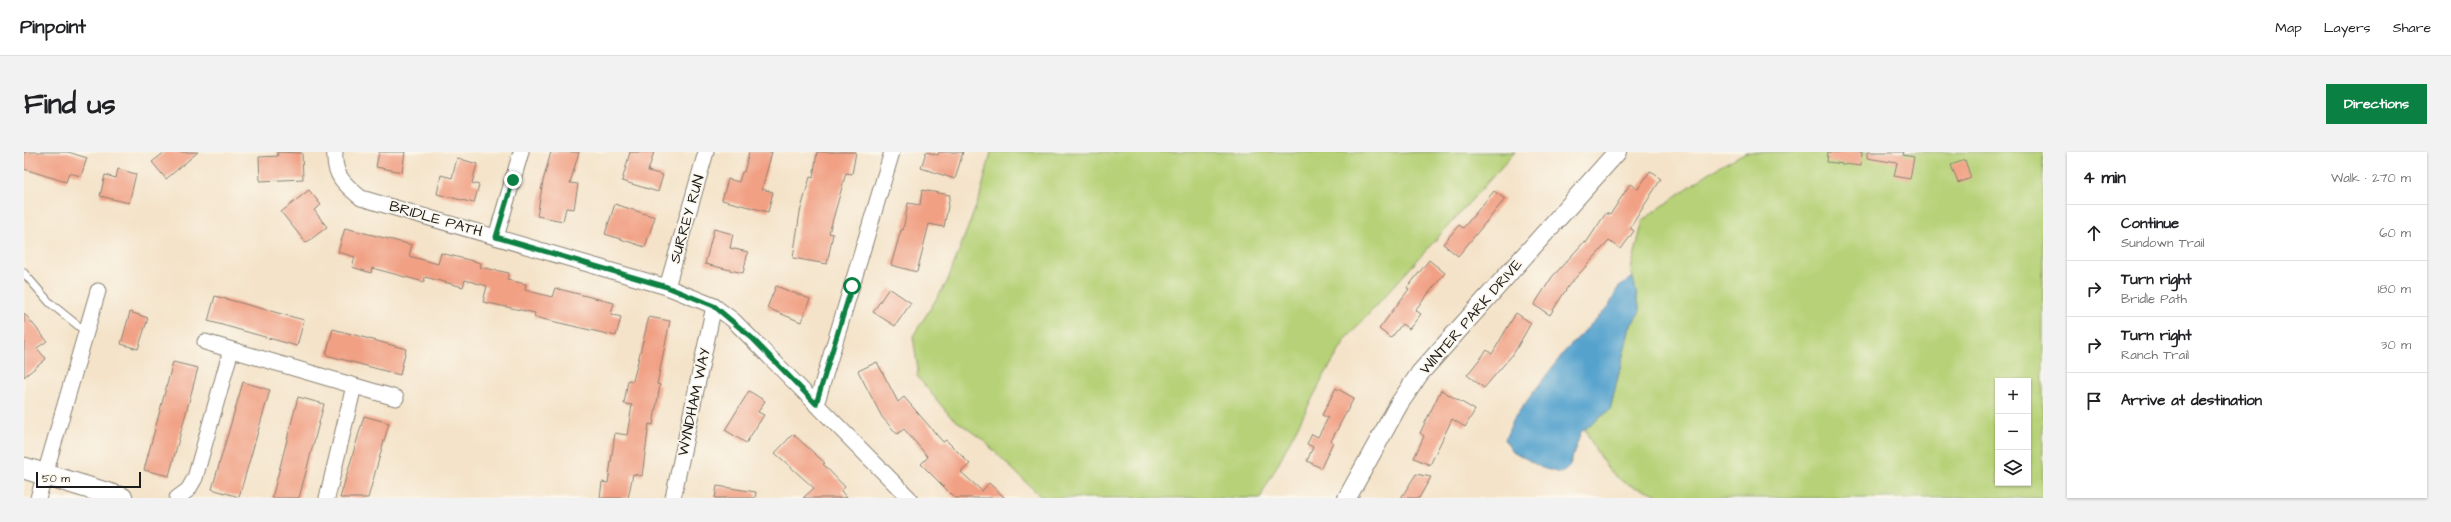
<!DOCTYPE html>
<html lang="en">
<head>
<meta charset="utf-8">
<style>
	:root { --surface:#fff; --page:#f2f2f2; --text:#202124; --muted:#757577; --line:#e0e0e0; --accent:#0b8043 }
	body { margin:0; font-family:"Architects Daughter",sans-serif; background:var(--page); color:var(--text) }
	.controls { position:absolute; right:12px; bottom:12px; display:grid; overflow:hidden; border-radius:0px; box-shadow:0 1px 3px #0004 }
	.controls button { width:36px; height:36px; display:grid; place-items:center; padding:0; border:0; border-bottom:1px solid var(--line); background:var(--surface); color:var(--text); font:20px sans-serif }
	.scale { position:absolute; left:12px; bottom:10px; width:105px; box-sizing:border-box; padding-left:4px; border:2px solid #1c1c1c; border-top:0; font-size:11px; line-height:14px; white-space:nowrap; color:#1c1c1c; -webkit-text-stroke:3px #fbf7ec; paint-order:stroke }
	.stop { position:absolute; width:12px; height:12px; margin:-9px; border:3px solid #0b8043; border-radius:50%; background:#fff }
	.stop.end { background:#0b8043; border-color:#fff; box-shadow:0 1px 4px #0008 }
	.list { margin:0; padding:0; list-style:none }
	h2 { display:flex; justify-content:space-between; align-items:center; height:52px; margin:0; padding:0 16px; font-size:17px }
	h2 small { font-size:13px; font-weight:400; color:var(--muted) }
	.list li { display:grid; grid-template-columns:26px 1fr auto; gap:12px; align-items:center; box-sizing:border-box; height:56px; padding:0 16px; border-top:1px solid var(--line) }
	.list b { display:block; font-size:15px; white-space:nowrap }
	.list p { margin:0; font-size:13px; white-space:nowrap; color:var(--muted) }
	.list em { font-size:13px; font-style:normal; color:var(--muted) }
	.icon { flex:none; width:22px; height:22px; fill:none; stroke:currentColor; stroke-width:2; stroke-linecap:round; stroke-linejoin:round }
	.map { position:relative; flex:none; width:2019px; height:346px; overflow:hidden; border-radius:0px }
	header { display:flex; align-items:center; gap:24px; box-sizing:border-box; height:56px; padding:0 20px; background:var(--surface); border-bottom:1px solid var(--line) }
	header strong { font-size:19px }
	nav { display:flex; gap:22px; margin-inline-start:auto; font-size:14px }
	.intro { display:flex; align-items:center; justify-content:space-between; box-sizing:border-box; height:96px; padding:0 24px }
	h1 { margin:0; font-size:28px }
	.button { padding:10px 18px; border-radius:0px; background:var(--accent); color:#fff; font-size:14px; font-weight:700 }
	main { display:flex; gap:24px; padding:0 24px }
	aside { flex:1; background:var(--surface); border-radius:0px; box-shadow:0 1px 3px #0004 }
	.map>svg:first-child { display:block }
</style>
</head>
<body>
<header>
<strong>Pinpoint</strong>
<nav><a>Map</a><a>Layers</a><a>Share</a></nav>
</header>
<div class="intro"><h1>Find us</h1><a class="button">Directions</a></div>
<main>
<div class="map">
<svg width="2019" height="346" viewBox="0 0 2019 346">
	<rect width="100%" height="100%" fill="#fbf7ec"/>
	<filter id="ink" filterUnits="userSpaceOnUse"><feTurbulence type="fractalNoise" baseFrequency=".025" numOctaves="2"/><feDisplacementMap in="SourceGraphic" scale="8" xChannelSelector="R" yChannelSelector="G"/><feConvolveMatrix kernelMatrix="1 2 1 2 8 2 1 2 1" color-interpolation-filters="sRGB"/></filter>
	<filter id="wash" filterUnits="userSpaceOnUse"><feTurbulence type="fractalNoise" baseFrequency=".012" numOctaves="4" result="noise"/><feDisplacementMap in="SourceGraphic" scale="16" xChannelSelector="R" yChannelSelector="G"/><feGaussianBlur stdDeviation="0.9" result="paint"/><feColorMatrix in="noise" values="0 0 0 0 0 0 0 0 0 0 0 0 0 0 0 0 0 1.4 0 .05"/><feComposite in="paint" operator="in"/></filter>
	<g filter="url(#wash)">
		<rect width="100%" height="100%" fill="#f4e3c9"/>
		<g fill="#b6d177" stroke="#69764a" fill-rule="evenodd">
			<path d="M 967,0 L 1491,0 L 1323,186 L 1300,224 L 1236,346 L 1018,346 L 959,288 L 926,264 L 893,224 L 894,218 L 889,184 L 923,130 L 956,44 Z"/>
			<path d="M 1722,0 L 2019,0 L 2019,346 L 1636,346 C 1628,337 1618,339 1608,334 C 1584,325 1571,298 1561,277 L 1586,258 L 1606,175 L 1616,159 L 1607,117 L 1619,68 L 1686,20 ZM 1974,229 L 2004,229 L 2004,331 L 1974,331 Z"/>
		</g>
		<path fill="#54a2cd" stroke="#385f74" d="M 1609,125 L 1616,159 L 1606,175 L 1586,258 L 1557,280 L 1545,315 L 1536,321 L 1518,316 L 1487,298 L 1481,287 L 1490,266 L 1540,200 L 1585,154 L 1594,136 Z"/>
		<g id="blocks">
			<g fill="#f1a084">
				<path d="M 0,0 L 44,0 L 63,6 L 57,24 L 45,21 L 42,30 L 0,17 Z"/>
				<path d="M 141,0 L 174,0 L 142,27 L 128,10 Z"/>
				<path d="M 253,0 L 278,1 L 279,27 L 236,29 L 235,5 L 254,4 Z"/>
				<path d="M 355,0 L 381,0 L 378,20 L 352,15 Z"/>
				<path d="M 527,0 L 555,0 L 546,31 L 554,32 L 550,57 L 542,56 L 539,69 L 513,64 L 519,29 Z"/>
				<path d="M 606,0 L 630,0 L 624,19 L 639,23 L 634,40 L 598,29 Z"/>
				<path d="M 725,0 L 748,0 L 738,37 L 749,40 L 744,60 L 698,48 L 704,27 L 715,30 L 718,20 L 720,20 Z"/>
				<path d="M 793,0 L 832,0 L 828,22 L 822,21 L 805,81 L 809,82 L 803,112 L 769,106 L 776,60 L 786,25 L 789,26 Z"/>
				<path d="M 902,0 L 914,3 L 915,0 L 939,0 L 931,27 L 897,16 Z"/>
				<path d="M 1804,0 L 1838,0 L 1837,14 L 1803,10 Z"/>
				<path d="M 1843,0 L 1880,0 L 1879,3 L 1890,5 L 1886,27 L 1870,24 L 1873,11 L 1843,6 Z"/>
				<path d="M 433,6 L 453,12 L 448,31 L 455,33 L 450,51 L 413,42 L 417,23 L 428,26 Z"/>
				<path d="M 1941,8 L 1947,26 L 1934,31 L 1927,13 Z"/>
				<path d="M 94,17 L 112,22 L 105,51 L 76,44 L 81,23 L 92,26 Z"/>
				<path d="M 1626,19 L 1637,27 L 1606,76 L 1610,79 L 1597,97 L 1585,89 L 1545,133 L 1526,163 L 1510,153 L 1528,125 L 1560,90 L 1562,91 L 1582,61 L 1586,63 L 1606,32 L 1614,37 Z"/>
				<path d="M 285,38 L 297,53 L 290,58 L 303,75 L 282,91 L 257,60 Z"/>
				<path d="M 898,38 L 926,43 L 920,75 L 905,72 L 893,120 L 867,113 L 877,78 L 879,78 L 884,51 L 896,53 Z"/>
				<path d="M 1470,39 L 1481,47 L 1434,104 L 1419,92 L 1435,73 L 1439,76 Z"/>
				<path d="M 591,52 L 631,65 L 621,95 L 581,82 Z"/>
				<path d="M 321,76 L 388,93 L 385,104 L 414,112 L 417,101 L 457,111 L 456,115 L 485,121 L 483,128 L 502,132 L 501,138 L 528,145 L 531,136 L 590,151 L 587,162 L 597,165 L 592,184 L 510,165 L 511,161 L 459,150 L 463,134 L 441,128 L 439,135 L 401,125 L 400,130 L 348,116 L 347,121 L 328,115 L 331,105 L 314,100 Z"/>
				<path d="M 690,77 L 709,82 L 706,96 L 724,100 L 719,121 L 681,112 Z"/>
				<path d="M 1405,108 L 1421,121 L 1391,158 L 1397,162 L 1385,177 L 1378,172 L 1367,186 L 1355,177 L 1385,137 L 1383,136 Z"/>
				<path d="M 752,134 L 786,147 L 777,170 L 743,156 Z"/>
				<path d="M 865,136 L 887,151 L 871,174 L 849,160 Z"/>
				<path d="M 191,144 L 280,168 L 273,194 L 184,169 Z"/>
				<path d="M 106,160 L 124,166 L 114,197 L 97,192 Z"/>
				<path d="M 0,161 L 23,189 L 13,196 L 22,207 L 0,225 Z"/>
				<path d="M 1492,161 L 1507,171 L 1490,201 L 1460,236 L 1443,223 L 1463,198 L 1468,202 Z"/>
				<path d="M 625,165 L 646,169 L 633,232 L 636,233 L 629,273 L 625,272 L 618,324 L 609,322 L 604,346 L 576,346 L 578,330 L 584,331 L 591,281 L 603,283 L 608,253 L 600,252 L 604,228 L 609,229 Z"/>
				<path d="M 309,177 L 382,197 L 376,223 L 302,203 Z"/>
				<path d="M 149,210 L 174,216 L 145,324 L 120,318 Z"/>
				<path d="M 853,210 L 874,250 L 880,245 L 919,290 L 922,288 L 946,312 L 937,320 L 958,339 L 965,331 L 981,346 L 931,346 L 897,312 L 904,305 L 880,277 L 873,282 L 858,265 L 834,219 Z"/>
				<path d="M 219,230 L 246,238 L 215,345 L 188,337 Z"/>
				<path d="M 1312,236 L 1330,246 L 1307,289 L 1309,290 L 1297,316 L 1283,309 L 1289,295 L 1283,292 L 1288,282 L 1294,285 L 1304,266 L 1298,263 Z"/>
				<path d="M 1417,238 L 1451,258 L 1441,275 L 1428,267 L 1406,313 L 1390,306 L 1400,284 L 1396,281 Z"/>
				<path d="M 725,239 L 741,249 L 734,260 L 740,263 L 722,291 L 701,278 Z"/>
				<path d="M 274,245 L 300,252 L 275,346 L 248,346 Z"/>
				<path d="M 340,264 L 365,271 L 344,346 L 316,346 Z"/>
				<path d="M 769,282 L 801,311 L 799,312 L 821,335 L 817,339 L 823,346 L 779,346 L 790,336 L 751,301 Z"/>
				<path d="M 1392,322 L 1407,325 L 1395,346 L 1377,346 Z"/>
				<path d="M 693,334 L 732,340 L 731,346 L 691,346 Z"/>
			</g>
		</g>
	</g>
	<g filter="url(#ink)">
		<use href="#blocks" fill-opacity="0" stroke="#888072" stroke-width="1"/>
		<g fill="none" stroke-linecap="round" stroke-linejoin="round">
			<g stroke="#888072" stroke-width="9">
				<path id="service" d="M 0,121 L 26,151 L 62,180"/>
			</g>
			<g stroke="#888072" stroke-width="17">
				<g id="minor">
					<path d="M 311,0 C 309,23 321,33 337,46 L 643,135 L 690,154 L 709,168 L 885,346"/>
					<path d="M 472,85 L 497,0"/>
					<path d="M 643,135 L 682,0"/>
					<path d="M 181,190 L 372,246"/>
					<path d="M 792,253 L 868,0"/>
					<path d="M 14,346 L 74,139"/>
					<path d="M 153,346 L 164,338 L 171,326 L 207,198"/>
					<path d="M 303,346 L 330,234"/>
					<path d="M 649,346 L 690,154"/>
				</g>
			</g>
			<g stroke="#888072" stroke-width="20">
				<path id="tertiary" d="M 1323,346 L 1375,252 L 1396,221 L 1593,0"/>
			</g>
			<g stroke="#888072" stroke-width="23">
				<path id="secondary" d="M 0,316 L 98,346"/>
			</g>
			<use href="#service" stroke="#fff" stroke-width="7"/>
			<use href="#minor" stroke="#fff" stroke-width="15"/>
			<use href="#tertiary" stroke="#fff" stroke-width="18"/>
			<use href="#secondary" stroke="#fff" stroke-width="21"/>
		</g>
	</g>
	<g fill="none" stroke-linecap="round" stroke-linejoin="round" filter="url(#ink)">
		<path stroke="#0b8043" stroke-width="5" d="M 489,28 L 472,85 L 643,135 L 690,154 L 728,186 L 792,252 L 828,134"/>
	</g>
	<g text-anchor="middle" dominant-baseline="central" stroke-width="3.5" stroke-linejoin="round" paint-order="stroke">
		<g font-size="15" fill="#1c1c1c" stroke="#fbf7ec">
			<text transform="translate(412 67) rotate(16)">BRIDLE PATH</text>
			<text transform="translate(663 67) rotate(-74)">SURREY RUN</text>
			<text transform="translate(1447 165) rotate(-49)">WINTER PARK DRIVE</text>
			<text transform="translate(670 250) rotate(-78)">WYNDHAM WAY</text>
		</g>
	</g>
</svg>
<div class="controls">
<button>+</button>
<button>−</button>
<button><svg class="icon" aria-label="layers" viewBox="0 0 24 24"><path d="M12 4l9 5-9 5-9-5zM3 14l9 5 9-5"/></svg></button>
</div>
<div class="scale">50 m</div>
<div class="stop" style="left:828px;top:134px"></div>
<div class="stop end" style="left:489px;top:28px"></div>
</div>
<aside>
<h2>4 min<small>Walk · 270 m</small></h2>
<ul class="list">
<li><svg class="icon" aria-label="ahead" viewBox="0 0 24 24"><path d="M12 20V5M6 11l6-6 6 6"/></svg><div><b>Continue</b><p>Sundown Trail</p></div><em>60 m</em></li>
<li><svg class="icon" aria-label="right" viewBox="0 0 24 24"><path d="M7 20v-9h11M14 6l5 5-5 5"/></svg><div><b>Turn right</b><p>Bridle Path</p></div><em>180 m</em></li>
<li><svg class="icon" aria-label="right" viewBox="0 0 24 24"><path d="M7 20v-9h11M14 6l5 5-5 5"/></svg><div><b>Turn right</b><p>Ranch Trail</p></div><em>30 m</em></li>
<li><svg class="icon" aria-label="arrive" viewBox="0 0 24 24"><path d="M6 21V4h12l-3 4 3 4H6"/></svg><div><b>Arrive at destination</b></div></li>
</ul>
</aside>
</main>
</body>
</html>
